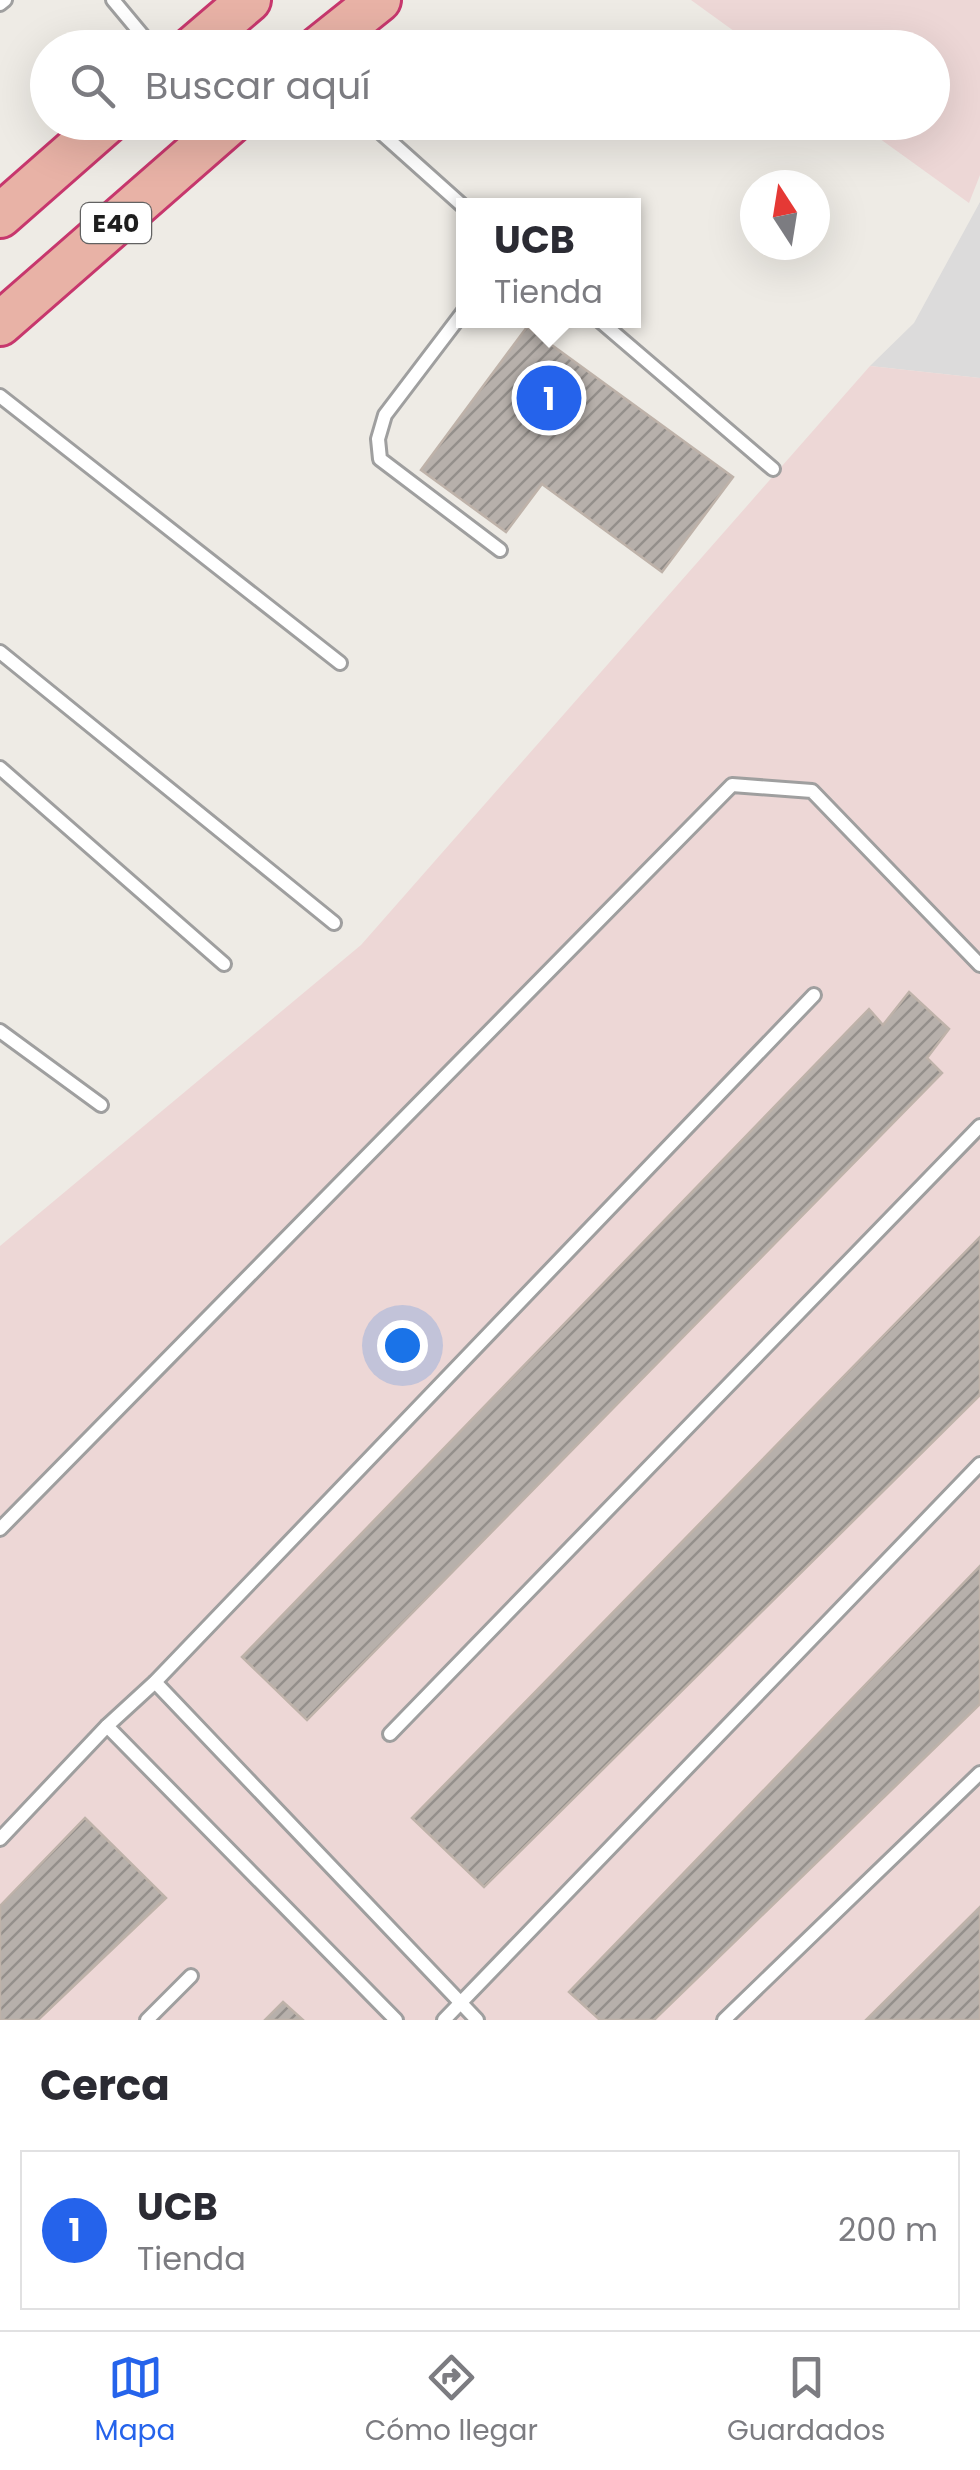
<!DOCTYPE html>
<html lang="es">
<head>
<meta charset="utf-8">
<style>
	:root { --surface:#fff; --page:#f2f2f3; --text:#2b2b33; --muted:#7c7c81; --line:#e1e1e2; --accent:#2563eb }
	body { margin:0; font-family:Poppins,sans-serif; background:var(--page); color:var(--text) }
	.compass { position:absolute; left:740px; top:170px; width:90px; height:90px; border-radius:50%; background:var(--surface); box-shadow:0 10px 40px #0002; rotate:348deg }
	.you { position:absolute; left:402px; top:1345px; width:35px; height:35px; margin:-25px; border:8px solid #fff; border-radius:50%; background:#1a73e8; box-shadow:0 0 0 15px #1a73e833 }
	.badge { display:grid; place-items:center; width:65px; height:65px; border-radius:50%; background:var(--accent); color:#fff; font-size:32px; font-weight:700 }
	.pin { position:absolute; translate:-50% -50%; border:5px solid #fff; box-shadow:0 2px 10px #0006 }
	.popup { position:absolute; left:456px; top:198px; width:185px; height:130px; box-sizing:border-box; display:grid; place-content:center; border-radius:0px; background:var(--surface); filter:drop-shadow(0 2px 8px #0005); font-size:32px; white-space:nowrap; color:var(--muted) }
	.popup b { font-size:38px; color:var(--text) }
	.popup::after { content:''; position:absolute; left:50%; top:100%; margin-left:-20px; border:20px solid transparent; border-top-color:var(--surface) }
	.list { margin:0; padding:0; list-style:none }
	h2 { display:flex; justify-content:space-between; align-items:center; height:130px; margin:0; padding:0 40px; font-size:42px }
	h2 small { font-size:32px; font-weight:400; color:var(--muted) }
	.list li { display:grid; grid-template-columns:65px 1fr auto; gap:30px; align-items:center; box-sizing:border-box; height:160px; margin:0 20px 20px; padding:0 20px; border:2px solid var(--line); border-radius:0px }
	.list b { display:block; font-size:38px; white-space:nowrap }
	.list p { margin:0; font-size:32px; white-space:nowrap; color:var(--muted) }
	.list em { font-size:32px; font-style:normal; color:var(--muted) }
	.icon { flex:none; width:55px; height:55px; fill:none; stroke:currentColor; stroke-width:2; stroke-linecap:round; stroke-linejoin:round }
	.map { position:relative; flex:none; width:980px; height:2020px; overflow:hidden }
	.search { position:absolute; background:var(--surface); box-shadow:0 10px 40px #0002; left:30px; right:30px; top:30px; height:110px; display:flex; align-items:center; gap:25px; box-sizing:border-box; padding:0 35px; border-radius:55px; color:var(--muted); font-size:38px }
	.sheet { height:310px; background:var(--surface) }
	nav { display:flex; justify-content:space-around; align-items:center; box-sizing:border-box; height:140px; border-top:2px solid var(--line); background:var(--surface); font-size:28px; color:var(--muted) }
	nav a { display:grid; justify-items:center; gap:5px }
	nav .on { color:var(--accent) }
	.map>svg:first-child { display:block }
</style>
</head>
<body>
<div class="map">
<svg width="980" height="2020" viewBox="0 0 980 2020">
	<defs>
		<pattern id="building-hatch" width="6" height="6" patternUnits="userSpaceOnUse" patternTransform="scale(2.5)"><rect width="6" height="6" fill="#b7b0ab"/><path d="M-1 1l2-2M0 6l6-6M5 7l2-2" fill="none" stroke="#948f8b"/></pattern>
	</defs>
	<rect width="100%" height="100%" fill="#eeebe5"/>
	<path fill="#dcdbdb" d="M 980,202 L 980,378 L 870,366 L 914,323 Z"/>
	<g fill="#edd7d6">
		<path d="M 691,0 L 980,0 L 980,175 L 969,203 L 858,123 L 932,122 L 932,48 L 756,47 Z"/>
		<path d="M 870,366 L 980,378 L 980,2020 L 0,2020 L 0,1246 L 361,945 Z"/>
	</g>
	<g fill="url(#building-hatch)" stroke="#beb2a9" stroke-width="2.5">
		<path d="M 527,327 L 733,477 L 662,572 L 542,484 L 506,532 L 421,470 Z"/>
		<path d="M 909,992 L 949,1029 L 927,1058 L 942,1073 L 307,1720 L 242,1657 L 869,1009 L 883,1025 Z"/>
		<path d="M 980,1237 L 980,1395 L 484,1887 L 412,1818 Z"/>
		<path d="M 980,1566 L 980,1704 L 654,2020 L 600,2020 L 569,1992 Z"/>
		<path d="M 85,1818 L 166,1898 L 38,2020 L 0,2020 L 0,1906 Z"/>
		<path d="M 980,1907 L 980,2020 L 866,2020 Z"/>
		<path d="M 283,2002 L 303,2020 L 265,2020 Z"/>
	</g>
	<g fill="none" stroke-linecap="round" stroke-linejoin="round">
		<g stroke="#9f9f9f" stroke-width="18">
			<g id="service">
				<path d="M 113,0 L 153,48"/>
				<path d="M 0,4 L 5,0"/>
				<path d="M 369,122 L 464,207"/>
				<path d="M 464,311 L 385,415 L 378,439 L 380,459 L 500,550"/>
				<path d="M 599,320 L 773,469"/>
				<path d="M 0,396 L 340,663"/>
				<path d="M 0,652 L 334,923"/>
				<path d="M 0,768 L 224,964"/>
				<path d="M 0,1031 L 101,1105"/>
				<path d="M 0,1529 L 732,785 L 812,791 L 980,965"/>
				<path d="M 155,1682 L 477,2020"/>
				<path d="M 107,1726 L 396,2020"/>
				<path d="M 390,1734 L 980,1126"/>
				<path d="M 0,1839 L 107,1726 L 155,1682 L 814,995"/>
				<path d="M 147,2020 L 191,1976"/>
				<path d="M 444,2020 L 980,1464"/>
				<path d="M 724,2020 L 980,1773"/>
			</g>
		</g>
		<g stroke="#c7376d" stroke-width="48">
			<g id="trunk">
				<path d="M 193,48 L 249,0"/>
				<path d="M 319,48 L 379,0"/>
				<path d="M 0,216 L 107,122"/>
				<path d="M 0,324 L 231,122"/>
			</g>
		</g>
		<use href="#service" stroke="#fff" stroke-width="12"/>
		<use href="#trunk" stroke="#e8b2a6" stroke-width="42"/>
	</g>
	<g text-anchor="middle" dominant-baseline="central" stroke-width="9" stroke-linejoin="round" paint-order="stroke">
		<rect fill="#fff" stroke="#626262" stroke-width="2.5" x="81" y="203" width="70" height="40" rx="8"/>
		<g font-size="25" font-weight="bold" fill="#1e1e1e">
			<text x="116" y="223">E40</text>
		</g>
	</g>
</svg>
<svg class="compass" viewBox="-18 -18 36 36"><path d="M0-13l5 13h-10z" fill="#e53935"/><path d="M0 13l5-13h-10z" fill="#7c7c81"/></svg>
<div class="you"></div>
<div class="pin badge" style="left:549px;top:398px">1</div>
<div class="popup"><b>UCB</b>Tienda</div>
<div class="search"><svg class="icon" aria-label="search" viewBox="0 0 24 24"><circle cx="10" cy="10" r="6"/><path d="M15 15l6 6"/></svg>Buscar aquí</div>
</div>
<section class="sheet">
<h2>Cerca<small></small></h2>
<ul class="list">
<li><span class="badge">1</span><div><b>UCB</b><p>Tienda</p></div><em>200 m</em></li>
</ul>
</section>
<nav>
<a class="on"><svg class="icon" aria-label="map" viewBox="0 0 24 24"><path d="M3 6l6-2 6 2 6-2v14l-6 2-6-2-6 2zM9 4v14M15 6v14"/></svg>Mapa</a>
<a><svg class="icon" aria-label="directions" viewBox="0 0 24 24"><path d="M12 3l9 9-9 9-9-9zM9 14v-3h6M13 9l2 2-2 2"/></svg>Cómo llegar</a>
<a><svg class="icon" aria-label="saved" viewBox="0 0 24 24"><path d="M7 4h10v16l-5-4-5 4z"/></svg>Guardados</a>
</nav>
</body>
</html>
